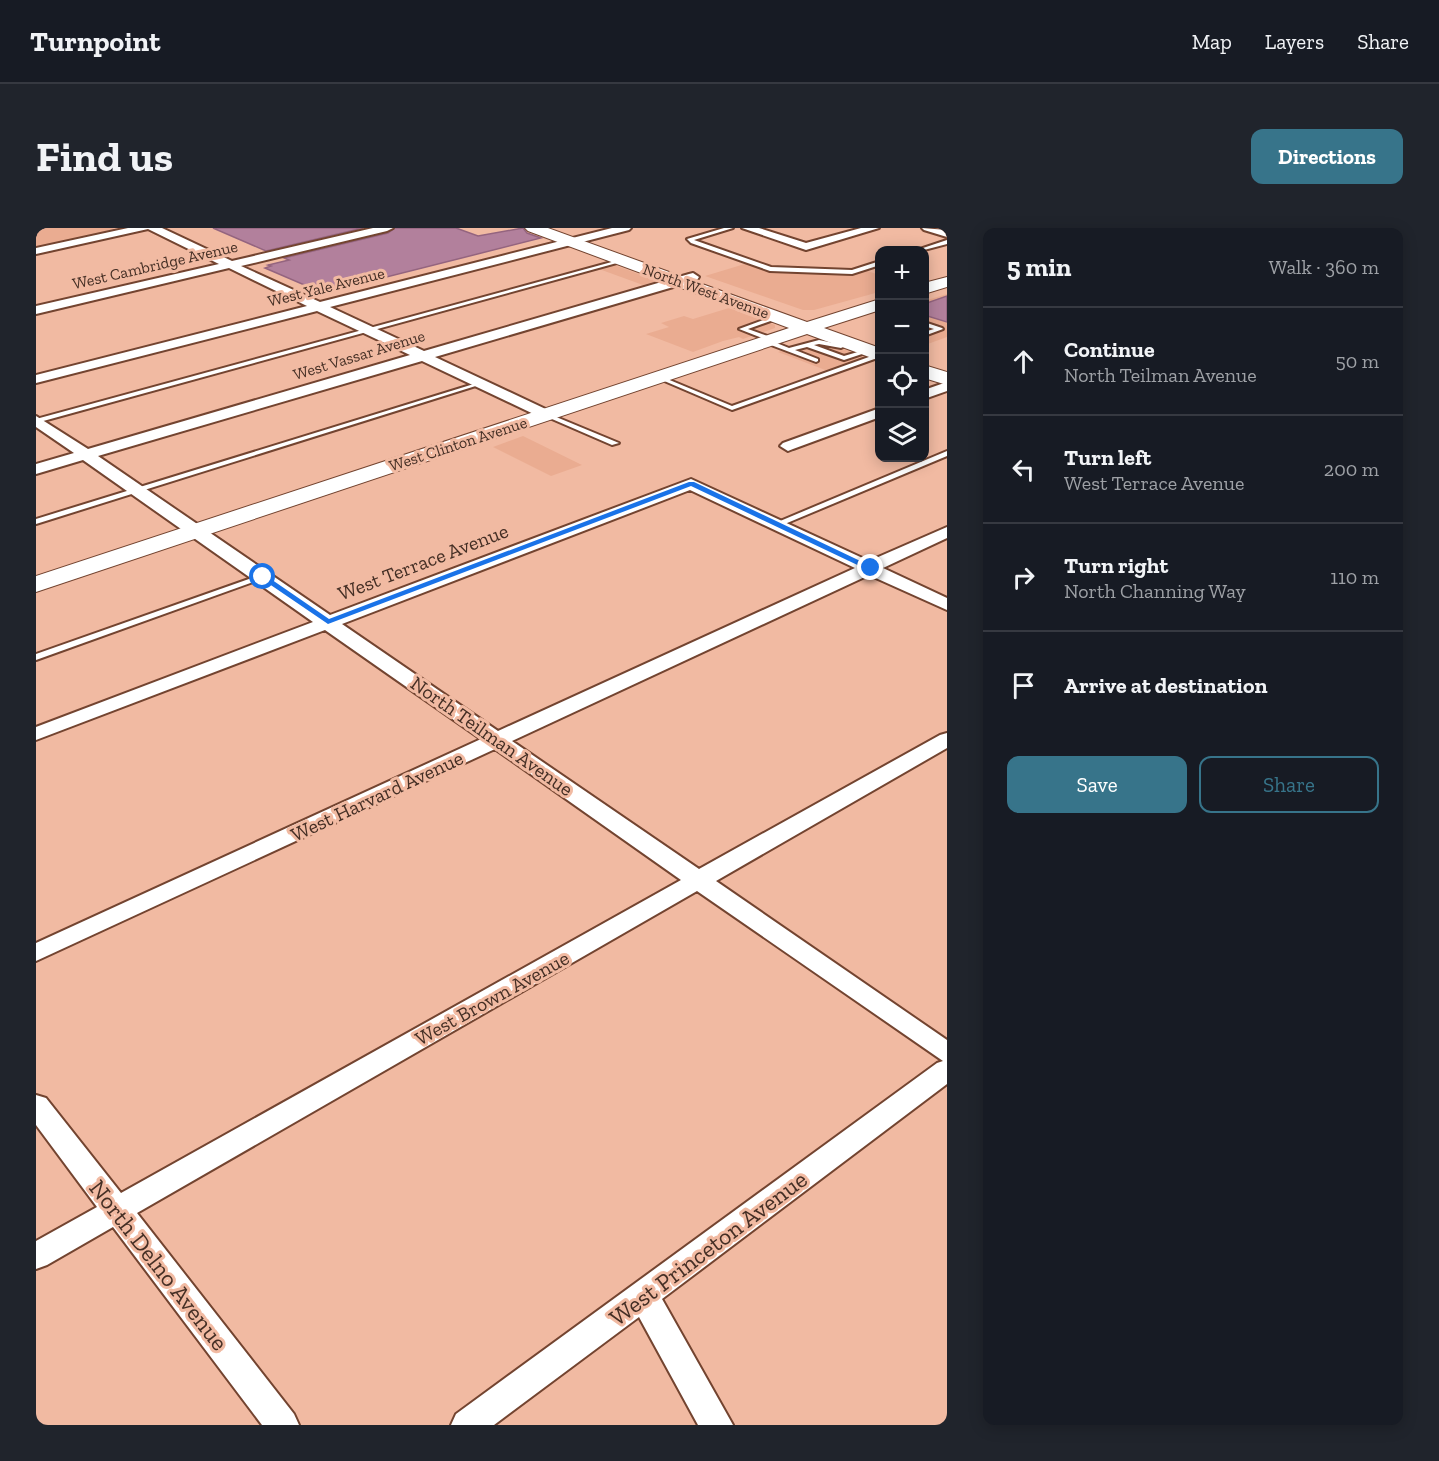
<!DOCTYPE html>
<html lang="en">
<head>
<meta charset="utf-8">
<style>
	:root { --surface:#171b24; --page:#20242c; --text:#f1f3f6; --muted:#9ea1a6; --line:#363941; --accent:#37748a }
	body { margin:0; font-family:"Zilla Slab",serif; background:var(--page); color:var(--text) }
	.controls { position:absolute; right:18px; top:18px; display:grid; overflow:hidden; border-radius:12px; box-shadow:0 3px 15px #0003 }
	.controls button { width:54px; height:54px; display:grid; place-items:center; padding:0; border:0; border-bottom:2px solid var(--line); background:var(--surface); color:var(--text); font:30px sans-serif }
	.stop { position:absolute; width:18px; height:18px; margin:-14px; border:4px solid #1a73e8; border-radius:50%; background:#fff }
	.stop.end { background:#1a73e8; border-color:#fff; box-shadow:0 2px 6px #0008 }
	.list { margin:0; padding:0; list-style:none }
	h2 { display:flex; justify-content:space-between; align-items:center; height:78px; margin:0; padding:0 24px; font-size:26px }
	h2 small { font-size:20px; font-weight:400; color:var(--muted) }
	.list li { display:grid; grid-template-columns:39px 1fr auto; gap:18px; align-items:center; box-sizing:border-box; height:108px; padding:0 24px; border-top:2px solid var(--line) }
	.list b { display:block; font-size:22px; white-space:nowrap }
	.list p { margin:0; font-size:20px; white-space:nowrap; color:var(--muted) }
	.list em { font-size:20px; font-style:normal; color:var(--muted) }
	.actions { display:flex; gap:12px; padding:18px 24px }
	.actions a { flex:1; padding:14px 0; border:2px solid var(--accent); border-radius:12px; text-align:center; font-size:21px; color:var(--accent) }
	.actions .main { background:var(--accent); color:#fff }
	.icon { flex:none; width:33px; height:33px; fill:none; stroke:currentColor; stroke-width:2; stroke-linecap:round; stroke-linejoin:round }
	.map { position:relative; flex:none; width:911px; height:1197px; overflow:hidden; border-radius:12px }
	header { display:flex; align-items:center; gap:36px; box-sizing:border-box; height:84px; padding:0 30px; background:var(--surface); border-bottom:2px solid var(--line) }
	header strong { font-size:28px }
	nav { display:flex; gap:33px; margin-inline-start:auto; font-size:21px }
	.intro { display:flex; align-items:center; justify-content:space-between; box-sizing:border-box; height:144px; padding:0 36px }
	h1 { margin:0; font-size:42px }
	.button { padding:15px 27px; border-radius:12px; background:var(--accent); color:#fff; font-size:21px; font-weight:700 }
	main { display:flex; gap:36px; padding:0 36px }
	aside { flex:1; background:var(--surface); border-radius:12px; box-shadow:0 3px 15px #0003 }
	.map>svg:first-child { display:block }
</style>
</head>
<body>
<header>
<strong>Turnpoint</strong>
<nav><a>Map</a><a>Layers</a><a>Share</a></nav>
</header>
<div class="intro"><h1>Find us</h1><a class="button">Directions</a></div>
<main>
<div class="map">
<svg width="911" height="1197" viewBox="0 0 911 1197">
	<rect width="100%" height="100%" fill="#f1baa2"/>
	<g fill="#eaac91">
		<path d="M 0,0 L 77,0 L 80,2 L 0,19 Z"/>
		<path d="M 712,35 L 734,43 L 817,45 L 829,42 L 843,47 L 843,64 L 778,82 L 767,82 L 669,48 Z"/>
		<path d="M 578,37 L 622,53 L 607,57 L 563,41 Z"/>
		<path d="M 911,66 L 911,109 L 889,117 L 888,73 Z"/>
		<path d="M 693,80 L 739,97 L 739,100 L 707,111 L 703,109 L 687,113 L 657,124 L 610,106 L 633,99 L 625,95 L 648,88 L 657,91 Z"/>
		<path d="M 774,113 L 787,114 L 830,129 L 792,143 L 742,124 Z"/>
		<path d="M 487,208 L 546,237 L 515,248 L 457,219 Z"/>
	</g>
	<g fill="#b2809c" stroke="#94647f" stroke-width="1.5">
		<path d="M 177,0 L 327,0 L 230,23 Z"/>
		<path d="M 359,0 L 420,0 L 442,8 L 487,0 L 491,5 L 505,10 L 287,65 L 229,40 L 235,38 L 232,37 L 253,32 L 248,30 L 352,5 Z"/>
		<path d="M 911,68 L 911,94 L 888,87 L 888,76 Z"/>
	</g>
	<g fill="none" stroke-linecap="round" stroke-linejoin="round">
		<g stroke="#734430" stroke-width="4">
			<g id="service">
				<path d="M 688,0 L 697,0 L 658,12 L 735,39 L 816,42 L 844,33 L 844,37 L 816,46 L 734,43 L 655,15 L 651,11 Z"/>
				<path d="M 911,12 L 911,16 L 888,22 L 881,22 Z"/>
				<path d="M 583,32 L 588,33 L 0,195 L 0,191 Z"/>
				<path d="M 741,87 L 744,89 L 743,90 L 712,101 L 737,110 L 737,112 L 733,112 L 753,120 L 783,112 L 807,117 L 807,119 L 805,120 L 783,116 L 778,117 L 808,128 L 832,121 L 835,123 L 808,132 L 771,119 L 759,122 L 782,131 L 782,133 L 780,134 L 727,114 L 727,112 L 731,112 L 703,101 Z"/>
				<path d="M 888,94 L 906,100 L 907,101 L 888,108 L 888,104 L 898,101 L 888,98 Z"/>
				<path d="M 844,125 L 844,129 L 696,182 L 619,149 L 624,148 L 696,178 Z"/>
				<path d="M 441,155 L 446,156 L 0,296 L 0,291 Z"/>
				<path d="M 509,186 L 513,186 L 583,215 L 576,217 L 509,188 Z"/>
				<path d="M 911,223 L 911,228 L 744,298 L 738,298 L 737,296 Z"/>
				<path d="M 224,347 L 227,347 L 231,349 L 0,432 L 0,426 Z"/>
			</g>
		</g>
		<g stroke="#734430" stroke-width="4">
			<g id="minor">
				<path d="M 92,0 L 126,0 L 196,33 L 337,0 L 357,0 L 351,3 L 205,38 L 284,74 L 576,0 L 595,0 L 593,2 L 294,79 L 388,123 L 653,46 L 657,45 L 663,49 L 661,52 L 399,129 L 516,184 L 518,187 L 516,190 L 506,190 L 386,133 L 62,228 L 294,387 L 655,251 L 833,333 L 911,299 L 911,310 L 847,340 L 911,370 L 911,382 L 833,347 L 476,513 L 663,641 L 904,507 L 911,505 L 911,520 L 680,653 L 911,812 L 911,856 L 626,1071 L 697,1197 L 662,1197 L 603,1089 L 458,1197 L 415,1197 L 420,1186 L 901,835 L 907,833 L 661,663 L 101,985 L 258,1186 L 263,1197 L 226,1197 L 77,999 L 11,1037 L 0,1041 L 0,1013 L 61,979 L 0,897 L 0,867 L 10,870 L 85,965 L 645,652 L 459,521 L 0,733 L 0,715 L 445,511 L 289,402 L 0,512 L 0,499 L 277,394 L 47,232 L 0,246 L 0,236 L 38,225 L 0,199 L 0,188 L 52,221 L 374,127 L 281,83 L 0,155 L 0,147 L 271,78 L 193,40 L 0,86 L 0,78 L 183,36 L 112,1 L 0,26 L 0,20 ZM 654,262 L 819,340 L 462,503 L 306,396 Z"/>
				<path d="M 706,0 L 723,0 L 770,15 L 825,0 L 843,0 L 770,22 Z"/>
				<path d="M 886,0 L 911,2 L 911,9 L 888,2 Z"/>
				<path d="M 911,154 L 911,163 L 888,171 L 888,162 Z"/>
				<path d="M 844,180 L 844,189 L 757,221 L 752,223 L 744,218 L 747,215 Z"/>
			</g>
		</g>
		<g stroke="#734430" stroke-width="2">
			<g id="secondary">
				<path d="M 489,0 L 512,0 L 771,94 L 844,71 L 844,82 L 788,100 L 844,120 L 844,133 L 771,106 L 0,364 L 0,348 L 753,100 L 492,3 Z"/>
				<path d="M 911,49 L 911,59 L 888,66 L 888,55 Z"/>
				<path d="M 888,137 L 911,144 L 911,157 L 888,150 Z"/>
			</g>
		</g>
		<use href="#service" fill="#fff" fill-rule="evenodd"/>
		<use href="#minor" fill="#fff" fill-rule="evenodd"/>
		<use href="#secondary" fill="#fff" fill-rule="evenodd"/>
	</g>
	<path fill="#1a73e8" d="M 653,254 L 658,254 L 839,340 L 832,342 L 655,258 L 292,396 L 223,349 L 229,347 L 293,391 Z"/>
	<g text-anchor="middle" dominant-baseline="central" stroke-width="6" stroke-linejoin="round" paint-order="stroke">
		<g font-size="16" fill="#452f25" stroke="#f1baa2">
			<text transform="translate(119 37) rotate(-13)">West Cambridge Avenue</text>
			<text transform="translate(290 59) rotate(-14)">West Yale Avenue</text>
			<text transform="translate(670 63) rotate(20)">North West Avenue</text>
			<text transform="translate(323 127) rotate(-17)">West Vassar Avenue</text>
			<text transform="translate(422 216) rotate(-18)">West Clinton Avenue</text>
		</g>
		<g font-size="20" fill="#452f25" stroke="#f1baa2">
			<text transform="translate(387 334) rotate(-21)">West Terrace Avenue</text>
			<text transform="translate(456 508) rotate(35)">North Teilman Avenue</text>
			<text transform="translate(341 568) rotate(-25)">West Harvard Avenue</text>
			<text transform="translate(456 770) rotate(-29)">West Brown Avenue</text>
		</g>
		<g font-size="24" fill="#452f25" stroke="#f1baa2">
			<text transform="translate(672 1020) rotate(-37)">West Princeton Avenue</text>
			<text transform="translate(123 1037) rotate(52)">North Delno Avenue</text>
		</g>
	</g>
</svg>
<div class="controls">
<button>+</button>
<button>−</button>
<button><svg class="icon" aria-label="locate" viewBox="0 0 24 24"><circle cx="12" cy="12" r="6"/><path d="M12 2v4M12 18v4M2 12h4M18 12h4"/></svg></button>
<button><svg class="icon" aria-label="layers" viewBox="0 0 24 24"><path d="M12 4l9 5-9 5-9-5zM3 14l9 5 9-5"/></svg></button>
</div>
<div class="stop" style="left:227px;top:349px"></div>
<div class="stop end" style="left:835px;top:340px"></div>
</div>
<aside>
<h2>5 min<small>Walk · 360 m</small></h2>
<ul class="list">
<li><svg class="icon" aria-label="ahead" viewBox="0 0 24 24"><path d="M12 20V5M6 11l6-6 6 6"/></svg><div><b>Continue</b><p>North Teilman Avenue</p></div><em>50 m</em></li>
<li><svg class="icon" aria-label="left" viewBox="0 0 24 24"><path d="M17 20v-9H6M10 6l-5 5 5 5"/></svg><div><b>Turn left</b><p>West Terrace Avenue</p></div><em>200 m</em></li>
<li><svg class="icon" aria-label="right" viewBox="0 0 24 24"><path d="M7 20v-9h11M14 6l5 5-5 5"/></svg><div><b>Turn right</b><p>North Channing Way</p></div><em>110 m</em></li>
<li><svg class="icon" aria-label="arrive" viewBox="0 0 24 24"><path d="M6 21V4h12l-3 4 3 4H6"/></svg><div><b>Arrive at destination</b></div></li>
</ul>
<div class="actions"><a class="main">Save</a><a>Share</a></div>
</aside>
</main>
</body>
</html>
